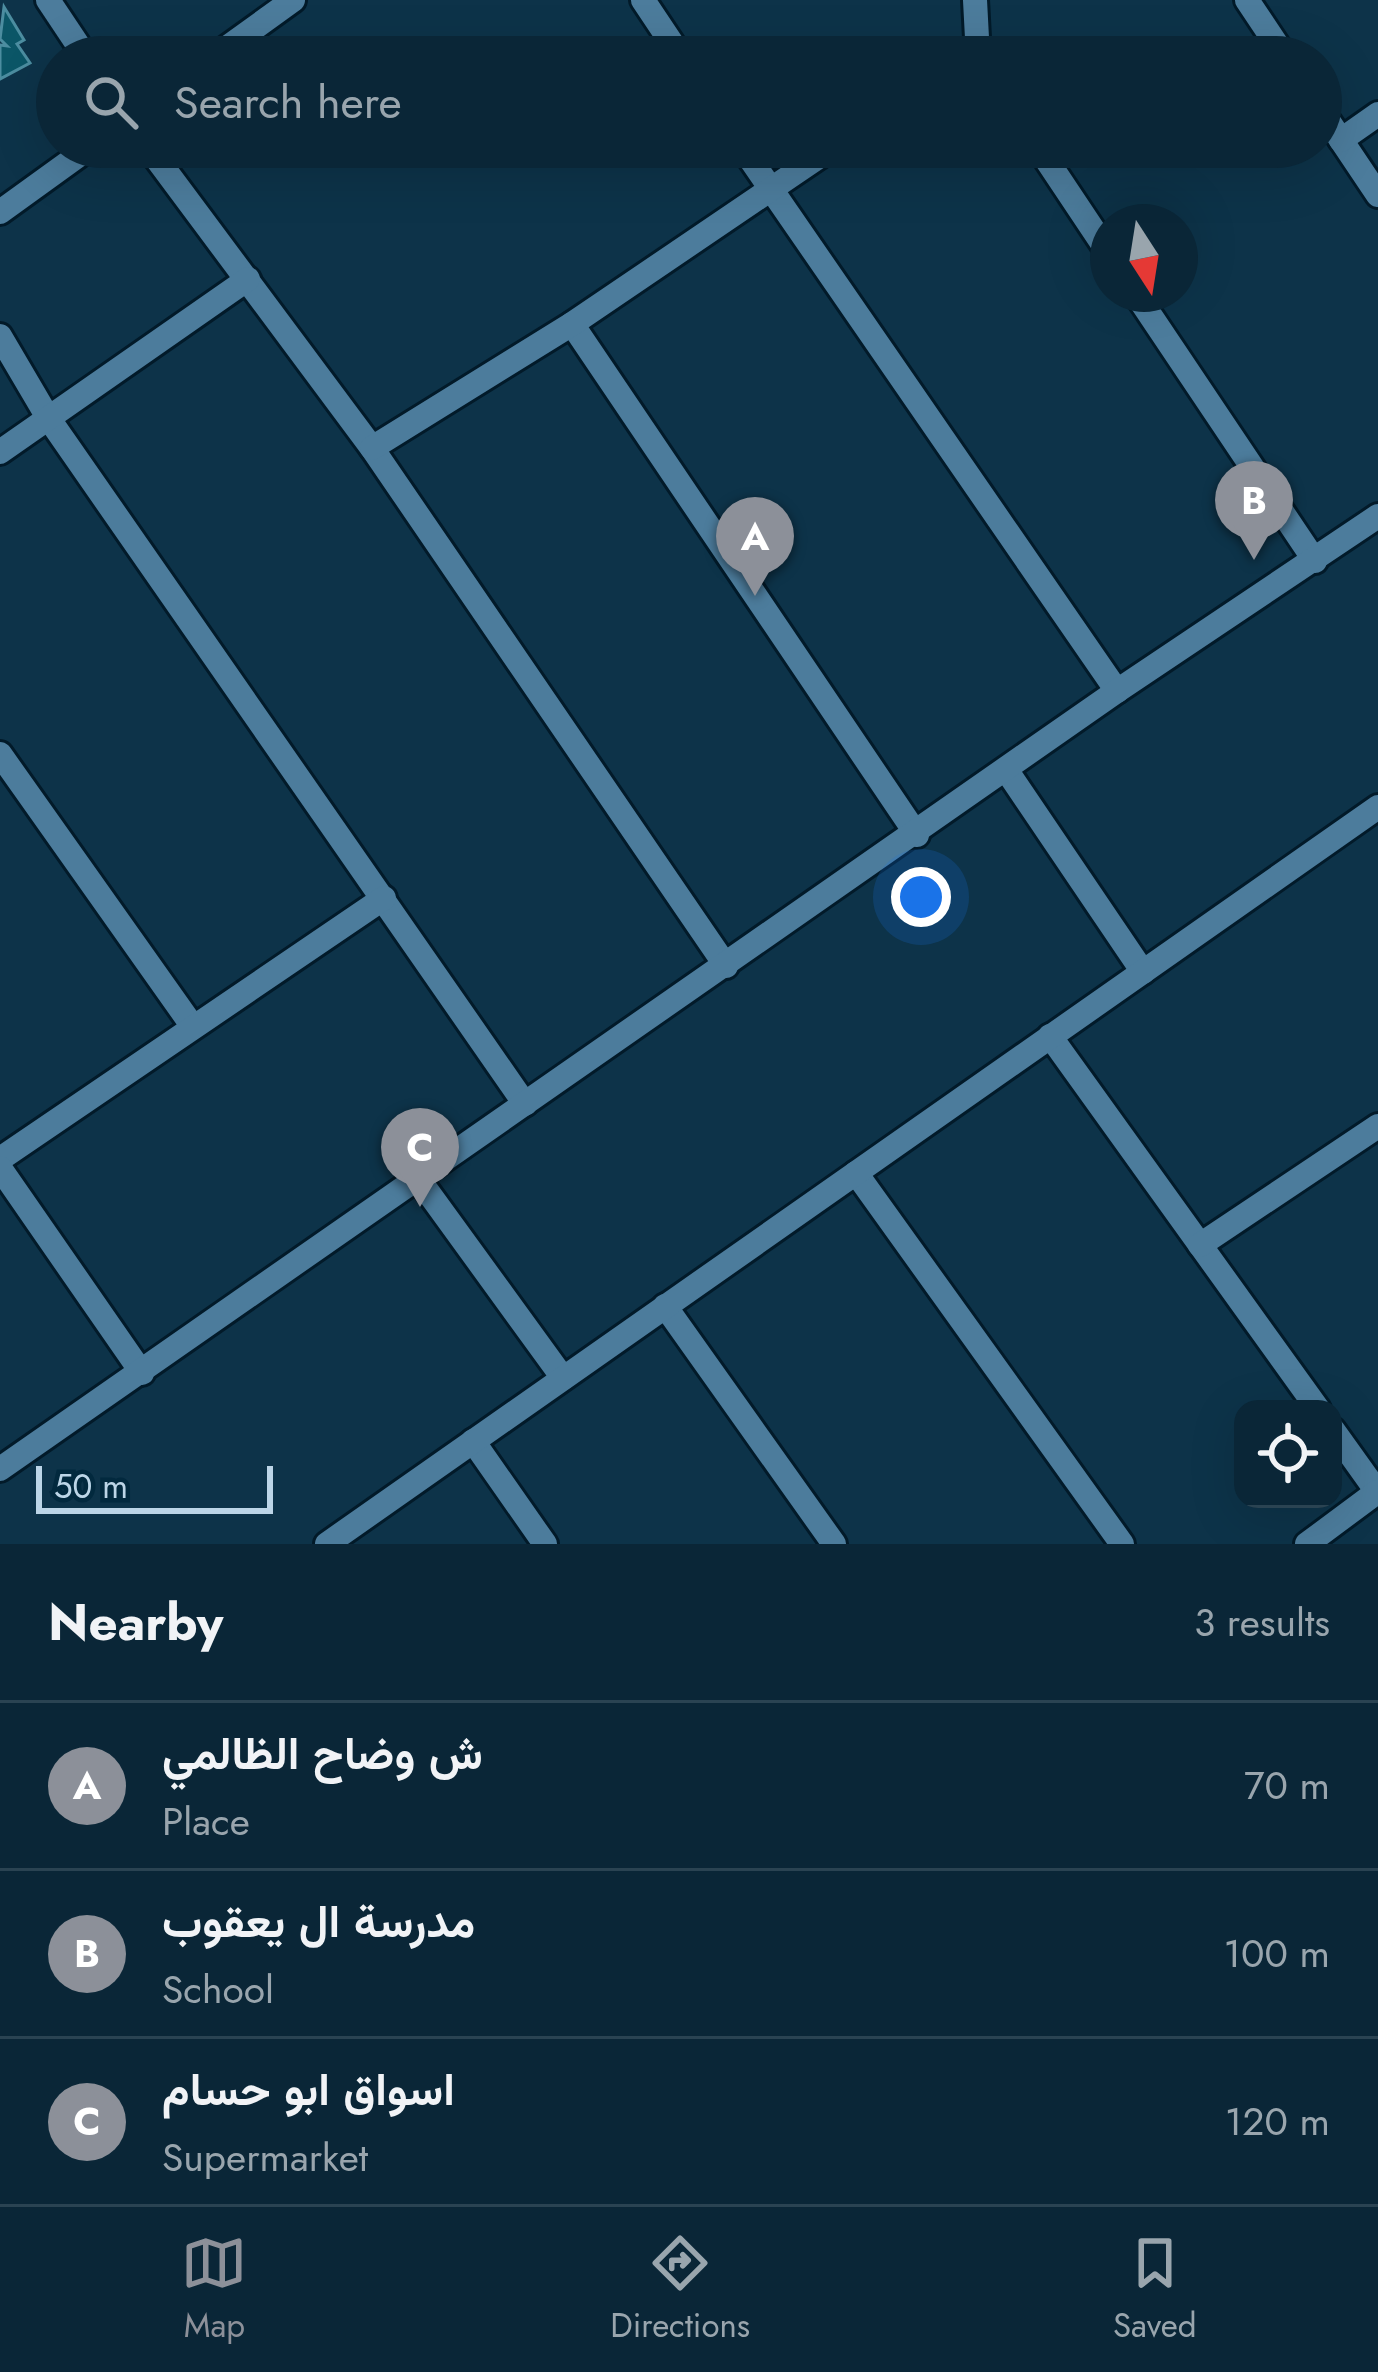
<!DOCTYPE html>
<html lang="en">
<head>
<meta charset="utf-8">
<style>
	:root { --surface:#0a2637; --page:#183242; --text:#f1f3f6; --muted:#99a5ad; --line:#2a4352; --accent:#8c9099 }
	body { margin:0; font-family:Jost,Vazirmatn,sans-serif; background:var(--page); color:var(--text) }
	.controls { position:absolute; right:36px; bottom:36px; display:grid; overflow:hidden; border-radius:24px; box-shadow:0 12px 48px #0002 }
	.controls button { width:108px; height:108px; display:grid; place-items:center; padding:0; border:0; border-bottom:3px solid var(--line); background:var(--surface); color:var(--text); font:60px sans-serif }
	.compass { position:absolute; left:1090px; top:204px; width:108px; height:108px; border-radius:50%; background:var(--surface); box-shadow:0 12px 48px #0002; rotate:168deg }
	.scale { position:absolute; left:36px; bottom:30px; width:237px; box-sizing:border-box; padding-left:12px; border:6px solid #bcd5e7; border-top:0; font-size:33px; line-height:42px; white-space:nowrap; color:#bcd5e7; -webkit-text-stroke:9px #02293e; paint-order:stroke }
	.you { position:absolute; left:921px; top:897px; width:42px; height:42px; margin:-30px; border:9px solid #fff; border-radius:50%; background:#1a73e8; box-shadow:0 0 0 18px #1a73e833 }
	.badge { display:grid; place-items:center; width:78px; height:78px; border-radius:50%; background:var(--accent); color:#fff; font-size:39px; font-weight:700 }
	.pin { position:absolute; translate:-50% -99px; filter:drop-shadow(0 3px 6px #0008) }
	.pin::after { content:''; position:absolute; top:63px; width:42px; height:36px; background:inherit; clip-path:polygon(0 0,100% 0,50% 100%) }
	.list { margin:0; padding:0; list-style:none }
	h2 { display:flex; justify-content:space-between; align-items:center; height:156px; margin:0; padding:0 48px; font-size:51px }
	h2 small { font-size:39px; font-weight:400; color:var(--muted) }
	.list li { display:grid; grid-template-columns:78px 1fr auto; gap:36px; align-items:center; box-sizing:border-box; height:168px; padding:0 48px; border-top:3px solid var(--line) }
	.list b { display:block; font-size:45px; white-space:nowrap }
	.list p { margin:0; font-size:39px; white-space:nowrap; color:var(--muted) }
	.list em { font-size:39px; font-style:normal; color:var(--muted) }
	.icon { flex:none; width:66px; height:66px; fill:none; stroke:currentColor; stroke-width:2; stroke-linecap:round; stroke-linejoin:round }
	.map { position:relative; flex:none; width:1378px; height:1544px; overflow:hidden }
	.search { position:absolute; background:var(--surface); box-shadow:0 12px 48px #0002; left:36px; right:36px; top:36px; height:132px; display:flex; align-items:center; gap:30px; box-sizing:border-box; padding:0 42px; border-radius:66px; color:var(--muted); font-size:45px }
	.sheet { height:660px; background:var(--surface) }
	nav { display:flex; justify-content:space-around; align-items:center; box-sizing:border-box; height:168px; border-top:3px solid var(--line); background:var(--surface); font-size:33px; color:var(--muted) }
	nav a { display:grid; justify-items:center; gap:6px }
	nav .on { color:var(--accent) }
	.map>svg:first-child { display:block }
</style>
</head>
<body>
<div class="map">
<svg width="1378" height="1544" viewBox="0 0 1378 1544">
	<rect width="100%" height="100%" fill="#0d3349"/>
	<path fill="#0b5667" stroke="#4c8da0" stroke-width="3" d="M 4,7 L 24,40 L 17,44 L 30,63 L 0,79 L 0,45 L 7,46 L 0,39 Z"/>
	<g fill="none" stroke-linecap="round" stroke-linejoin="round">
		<g stroke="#021a29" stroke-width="30">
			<g id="street">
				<path d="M 48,0 L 86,57"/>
				<path d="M 643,0 L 681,57"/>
				<path d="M 975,0 L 978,57"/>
				<path d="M 1247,0 L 1285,57"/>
				<path d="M 214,57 L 293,0"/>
				<path d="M 1321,110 L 1378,195"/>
				<path d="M 1341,140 L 1378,114"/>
				<path d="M 148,147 L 372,448 L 726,966"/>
				<path d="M 742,147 L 1117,691"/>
				<path d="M 1038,147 L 1108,252"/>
				<path d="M 0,212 L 90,147"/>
				<path d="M 1136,294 L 1315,561"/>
				<path d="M 572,324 L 917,835"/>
				<path d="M 0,336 L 47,416 L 525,1104"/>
				<path d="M 372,448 L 572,324 L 833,147"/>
				<path d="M 0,452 L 248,279"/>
				<path d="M 0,754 L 191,1024"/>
				<path d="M 1007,771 L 1143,972"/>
				<path d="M 1050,1036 L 1318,1409"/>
				<path d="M 0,1159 L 384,898"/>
				<path d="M 0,1168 L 142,1373"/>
				<path d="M 856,1173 L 1122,1544"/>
				<path d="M 420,1181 L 563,1378"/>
				<path d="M 1200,1245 L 1378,1126"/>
				<path d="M 665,1306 L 834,1544"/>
				<path d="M 1333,1430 L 1378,1493"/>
				<path d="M 473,1441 L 545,1544"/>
				<path d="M 0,1469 L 1117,691 L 1378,516"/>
				<path d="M 327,1544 L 1378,807"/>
				<path d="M 1307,1544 L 1377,1492"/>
			</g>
		</g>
		<use href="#street" stroke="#4c7c9c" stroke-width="24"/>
	</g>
</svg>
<div class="controls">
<button><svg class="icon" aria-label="locate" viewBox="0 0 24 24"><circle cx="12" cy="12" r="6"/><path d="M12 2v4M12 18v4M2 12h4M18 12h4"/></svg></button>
</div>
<svg class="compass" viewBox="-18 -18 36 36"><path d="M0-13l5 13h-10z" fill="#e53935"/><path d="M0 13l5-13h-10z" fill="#99a5ad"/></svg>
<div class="scale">50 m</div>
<div class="you"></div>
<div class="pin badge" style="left:755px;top:596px">A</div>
<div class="pin badge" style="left:1254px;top:560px">B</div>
<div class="pin badge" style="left:420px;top:1207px">C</div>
<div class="search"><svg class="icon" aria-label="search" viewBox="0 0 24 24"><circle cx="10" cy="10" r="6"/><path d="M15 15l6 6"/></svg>Search here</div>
</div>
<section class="sheet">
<h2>Nearby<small>3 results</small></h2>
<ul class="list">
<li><span class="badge">A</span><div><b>ش وضاح الظالمي</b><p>Place</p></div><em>70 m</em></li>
<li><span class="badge">B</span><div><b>مدرسة ال يعقوب</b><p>School</p></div><em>100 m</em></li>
<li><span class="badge">C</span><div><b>اسواق ابو حسام</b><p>Supermarket</p></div><em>120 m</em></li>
</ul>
</section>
<nav>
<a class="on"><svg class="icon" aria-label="map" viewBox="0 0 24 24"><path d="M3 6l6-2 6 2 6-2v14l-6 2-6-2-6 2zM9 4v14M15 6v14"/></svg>Map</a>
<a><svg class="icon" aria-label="directions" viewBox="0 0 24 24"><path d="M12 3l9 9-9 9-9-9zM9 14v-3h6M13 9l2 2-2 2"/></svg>Directions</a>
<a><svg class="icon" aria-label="saved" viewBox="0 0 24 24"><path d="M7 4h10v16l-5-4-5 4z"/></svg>Saved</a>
</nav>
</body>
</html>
